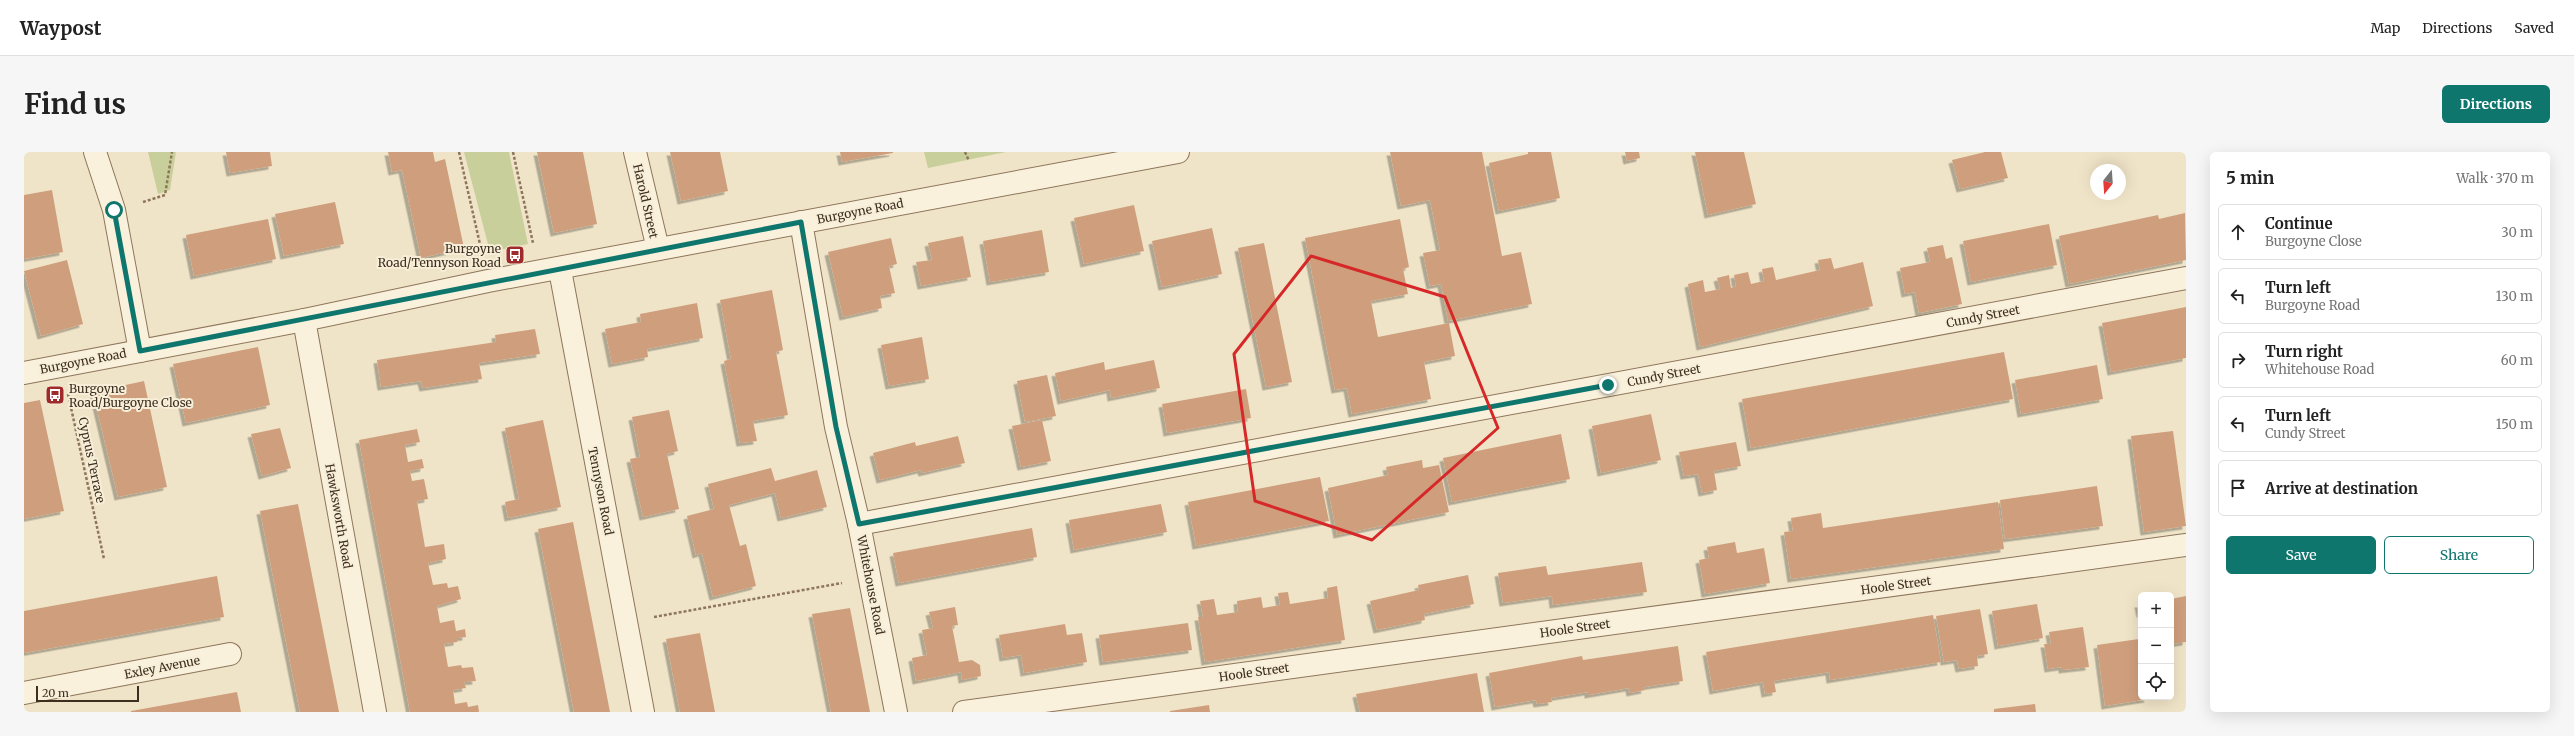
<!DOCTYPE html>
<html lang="en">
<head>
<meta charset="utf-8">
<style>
	:root { --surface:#fff; --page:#f6f6f6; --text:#222; --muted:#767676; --line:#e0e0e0; --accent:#0f766e }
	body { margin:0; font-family:Merriweather,serif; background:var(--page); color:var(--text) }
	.controls { position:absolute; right:12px; bottom:12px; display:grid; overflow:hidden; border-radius:6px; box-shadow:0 4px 16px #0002 }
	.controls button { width:36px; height:36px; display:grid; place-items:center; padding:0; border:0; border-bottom:1px solid var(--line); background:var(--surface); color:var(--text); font:20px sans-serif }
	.compass { position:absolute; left:2066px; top:12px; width:36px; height:36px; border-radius:50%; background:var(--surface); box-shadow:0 4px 16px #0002; rotate:197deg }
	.scale { position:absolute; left:12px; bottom:10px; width:103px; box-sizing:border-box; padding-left:4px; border:2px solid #3d2e20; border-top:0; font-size:11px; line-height:14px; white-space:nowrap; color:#3d2e20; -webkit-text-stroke:3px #f7eed8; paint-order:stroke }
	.stop { position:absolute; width:12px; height:12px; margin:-9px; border:3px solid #0f766e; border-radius:50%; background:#fff }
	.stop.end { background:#0f766e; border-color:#fff; box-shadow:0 1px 4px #0008 }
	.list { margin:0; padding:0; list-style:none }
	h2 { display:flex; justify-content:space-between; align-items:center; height:52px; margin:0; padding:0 16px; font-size:17px }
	h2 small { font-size:13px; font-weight:400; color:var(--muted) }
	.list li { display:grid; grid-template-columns:26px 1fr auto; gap:12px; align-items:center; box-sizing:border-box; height:56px; margin:0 8px 8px; padding:0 8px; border:1px solid var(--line); border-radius:6px }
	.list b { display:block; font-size:15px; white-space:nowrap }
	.list p { margin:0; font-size:13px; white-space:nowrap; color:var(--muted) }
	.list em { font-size:13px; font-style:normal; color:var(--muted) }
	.actions { display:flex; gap:8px; padding:12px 16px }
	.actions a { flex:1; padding:9px 0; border:1px solid var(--accent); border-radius:6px; text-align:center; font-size:14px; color:var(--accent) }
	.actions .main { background:var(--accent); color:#fff }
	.icon { flex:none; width:22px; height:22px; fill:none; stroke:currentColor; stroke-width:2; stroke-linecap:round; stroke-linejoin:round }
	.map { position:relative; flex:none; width:2162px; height:560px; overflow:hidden; border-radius:6px }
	header { display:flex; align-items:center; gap:24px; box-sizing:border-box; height:56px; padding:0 20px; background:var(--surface); border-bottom:1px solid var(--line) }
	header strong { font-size:19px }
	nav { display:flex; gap:22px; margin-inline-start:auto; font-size:14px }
	.intro { display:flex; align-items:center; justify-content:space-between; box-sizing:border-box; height:96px; padding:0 24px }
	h1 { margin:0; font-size:28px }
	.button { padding:10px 18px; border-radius:6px; background:var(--accent); color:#fff; font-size:14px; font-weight:700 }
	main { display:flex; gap:24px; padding:0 24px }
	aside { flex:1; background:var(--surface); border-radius:6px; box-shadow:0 4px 16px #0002 }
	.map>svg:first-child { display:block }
</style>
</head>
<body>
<header>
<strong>Waypost</strong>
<nav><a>Map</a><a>Directions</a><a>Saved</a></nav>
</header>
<div class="intro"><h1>Find us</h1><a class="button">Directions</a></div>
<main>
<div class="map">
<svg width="2162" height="560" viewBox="0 0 2162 560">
	<defs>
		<filter id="shadow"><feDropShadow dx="-3.5" dy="3.5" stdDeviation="0" flood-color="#0004"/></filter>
	</defs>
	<rect width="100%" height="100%" fill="#f0e4c8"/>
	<g fill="#c9cf9b">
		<path d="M 124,0 L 152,0 L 146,38 L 134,42 Z"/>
		<path d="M 440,0 L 485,0 L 504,92 L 466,100 Z"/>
		<path d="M 900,0 L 982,0 L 904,16 Z"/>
	</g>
	<g fill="#cf9f7d" filter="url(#shadow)">
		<path d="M 202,0 L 246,0 L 248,14 L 206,21 Z"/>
		<path d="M 364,0 L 409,0 L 411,10 L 421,7 L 440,96 L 397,106 L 378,18 L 368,20 Z"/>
		<path d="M 513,0 L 559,0 L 573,72 L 530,81 Z"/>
		<path d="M 646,0 L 696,0 L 704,39 L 657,49 Z"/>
		<path d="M 816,0 L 869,0 L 869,1 L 818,10 Z"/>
		<path d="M 1366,0 L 1458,0 L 1478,104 L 1497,100 L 1508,152 L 1424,169 L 1417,132 L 1406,134 L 1399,101 L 1416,98 L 1406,48 L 1377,54 Z"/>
		<path d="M 1504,0 L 1527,0 L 1536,46 L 1475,59 L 1465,11 L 1504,2 Z"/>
		<path d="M 1601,0 L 1615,0 L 1616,6 L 1603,9 Z"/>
		<path d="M 1671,0 L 1720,0 L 1732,52 L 1684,63 Z"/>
		<path d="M 1961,0 L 1977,0 L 1984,26 L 1936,37 L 1928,8 Z"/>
		<path d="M 28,38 L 39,100 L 0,107 L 0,43 Z"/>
		<path d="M 311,50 L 320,92 L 260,104 L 251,62 Z"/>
		<path d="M 1110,53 L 1120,99 L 1060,112 L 1050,66 Z"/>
		<path d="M 2161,61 L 2162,108 L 2045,132 L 2035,84 L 2134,63 L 2135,67 Z"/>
		<path d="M 244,67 L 252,107 L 170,124 L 162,83 Z"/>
		<path d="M 1376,67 L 1385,115 L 1379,117 L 1384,142 L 1347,149 L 1354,185 L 1425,171 L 1431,204 L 1400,210 L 1407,247 L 1328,262 L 1323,236 L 1311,238 L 1281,86 Z"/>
		<path d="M 2025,72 L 2033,113 L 1947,130 L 1939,89 Z"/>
		<path d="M 1188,76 L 1198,122 L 1138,135 L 1128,89 Z"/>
		<path d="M 1018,78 L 1025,120 L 966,130 L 959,89 Z"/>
		<path d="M 939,84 L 947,125 L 897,134 L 892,110 L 908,108 L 904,91 Z"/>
		<path d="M 867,86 L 873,112 L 865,114 L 871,141 L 856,144 L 858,156 L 819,165 L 804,100 Z"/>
		<path d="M 1240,91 L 1268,230 L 1242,235 L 1214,96 Z"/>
		<path d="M 1919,93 L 1922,107 L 1928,105 L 1938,152 L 1895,161 L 1891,140 L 1881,142 L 1876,116 L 1906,110 L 1903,96 Z"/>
		<path d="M 1807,106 L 1810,117 L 1839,110 L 1849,154 L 1676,195 L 1664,132 L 1679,128 L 1681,140 L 1696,137 L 1693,126 L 1705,123 L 1707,136 L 1712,134 L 1710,123 L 1724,120 L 1727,132 L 1740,129 L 1738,117 L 1749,115 L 1752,128 L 1796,118 L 1794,108 Z"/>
		<path d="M 43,108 L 59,172 L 17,184 L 0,119 Z"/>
		<path d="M 748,138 L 759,198 L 752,200 L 764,263 L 729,269 L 733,289 L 716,291 L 700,209 L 707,207 L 696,148 Z"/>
		<path d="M 673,151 L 679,186 L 623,197 L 624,205 L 588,212 L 581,177 L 617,170 L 616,162 Z"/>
		<path d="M 2162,155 L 2162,206 L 2087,220 L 2078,171 Z"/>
		<path d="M 511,177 L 516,202 L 455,211 L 458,227 L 399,236 L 397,229 L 357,235 L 353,208 L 472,190 L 471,183 Z"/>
		<path d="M 898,185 L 905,227 L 865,234 L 857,193 Z"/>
		<path d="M 234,195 L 246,253 L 162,271 L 149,212 Z"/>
		<path d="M 1980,200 L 1989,247 L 1727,296 L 1718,247 Z"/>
		<path d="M 1130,208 L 1136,236 L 1087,246 L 1086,238 L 1037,249 L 1031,221 L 1080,210 L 1081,218 Z"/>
		<path d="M 2073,213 L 2079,247 L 1997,262 L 1991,228 Z"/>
		<path d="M 1023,223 L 1032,264 L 1001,270 L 993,229 Z"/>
		<path d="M 120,229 L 143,335 L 94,345 L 69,240 Z"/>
		<path d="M 1222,237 L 1227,266 L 1143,281 L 1138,252 Z"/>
		<path d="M 16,248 L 40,359 L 0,367 L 0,251 Z"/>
		<path d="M 645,258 L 654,299 L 643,302 L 655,357 L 619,365 L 606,307 L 616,305 L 608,265 Z"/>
		<path d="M 1627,262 L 1637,308 L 1577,321 L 1568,274 Z"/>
		<path d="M 519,268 L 537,355 L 484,366 L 481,350 L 495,347 L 481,276 Z"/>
		<path d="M 1018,268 L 1027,309 L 997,315 L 988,274 Z"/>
		<path d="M 256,276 L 267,316 L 238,324 L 227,282 Z"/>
		<path d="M 393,277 L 396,290 L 381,293 L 384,310 L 398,307 L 400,316 L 386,319 L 388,329 L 400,327 L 404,347 L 393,349 L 401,395 L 420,392 L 422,407 L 404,411 L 409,433 L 423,431 L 424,436 L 434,434 L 437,447 L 413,454 L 416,471 L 430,468 L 432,479 L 441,477 L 442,485 L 433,486 L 433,490 L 420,492 L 424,515 L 437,513 L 438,516 L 449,515 L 452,529 L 440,530 L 442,536 L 429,538 L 431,552 L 443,550 L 444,555 L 454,553 L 455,560 L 386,560 L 335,288 Z"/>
		<path d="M 2149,279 L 2162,374 L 2120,380 L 2107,284 Z"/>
		<path d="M 1537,282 L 1546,327 L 1428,350 L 1419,306 Z"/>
		<path d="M 934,284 L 941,311 L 898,321 L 897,318 L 856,328 L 849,301 L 891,290 L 892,294 Z"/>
		<path d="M 1712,290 L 1717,314 L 1690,319 L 1693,338 L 1678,341 L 1674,322 L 1660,324 L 1655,300 Z"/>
		<path d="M 1398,308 L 1399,316 L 1415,313 L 1425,360 L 1313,383 L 1304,336 L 1364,323 L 1362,315 Z"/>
		<path d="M 747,316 L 751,329 L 793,318 L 803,355 L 757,366 L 751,341 L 705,353 L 716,394 L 722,392 L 732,434 L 689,445 L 678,401 L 672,403 L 663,364 L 690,357 L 684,332 Z"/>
		<path d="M 1296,325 L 1305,369 L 1172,394 L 1164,350 Z"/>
		<path d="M 2073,334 L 2079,374 L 1981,387 L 1976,348 Z"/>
		<path d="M 1974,350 L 1980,397 L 1767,427 L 1760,380 L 1769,379 L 1767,366 L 1797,361 L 1799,376 Z"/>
		<path d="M 274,352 L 315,560 L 276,560 L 236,359 Z"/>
		<path d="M 1137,352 L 1143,380 L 1050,398 L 1045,368 Z"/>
		<path d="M 549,370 L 586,560 L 550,560 L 514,377 Z"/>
		<path d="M 1008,376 L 1013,405 L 875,431 L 869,401 Z"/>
		<path d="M 1711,390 L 1713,401 L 1740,396 L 1746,431 L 1681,442 L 1675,408 L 1685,406 L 1683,395 Z"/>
		<path d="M 1618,410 L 1623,440 L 1529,453 L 1528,444 L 1479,451 L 1474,421 L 1522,414 L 1524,423 Z"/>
		<path d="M 1444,423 L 1450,452 L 1400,462 L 1401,468 L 1353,478 L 1346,449 L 1395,438 L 1394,433 Z"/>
		<path d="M 193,424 L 200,465 L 0,501 L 0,459 Z"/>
		<path d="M 1313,434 L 1321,488 L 1181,510 L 1174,465 L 1179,465 L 1176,449 L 1190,447 L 1193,463 L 1214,460 L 1213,449 L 1237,445 L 1239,456 L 1256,453 L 1254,441 L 1264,440 L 1266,452 L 1304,446 L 1303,436 Z"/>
		<path d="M 2162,444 L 2162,490 L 2147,492 L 2147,447 Z"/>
		<path d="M 2013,452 L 2019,486 L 1974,494 L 1968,459 Z"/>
		<path d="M 2114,452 L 2117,452 L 2117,462 L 2116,462 Z"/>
		<path d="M 931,455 L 934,473 L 928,474 L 935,510 L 948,508 L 956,513 L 957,524 L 938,528 L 937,520 L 892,529 L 888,506 L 903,503 L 898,478 L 909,476 L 905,460 Z"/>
		<path d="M 826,456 L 846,560 L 807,560 L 788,462 Z"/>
		<path d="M 1956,457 L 1964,502 L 1953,504 L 1954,514 L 1935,517 L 1933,508 L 1920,510 L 1912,464 Z"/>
		<path d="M 1909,463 L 1917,510 L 1806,528 L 1805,520 L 1750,529 L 1752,540 L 1741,542 L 1739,530 L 1689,539 L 1682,500 Z"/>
		<path d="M 1164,471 L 1168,498 L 1079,510 L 1075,483 Z"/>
		<path d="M 1041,472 L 1043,483 L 1058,481 L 1063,510 L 1000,521 L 997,503 L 979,506 L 975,483 Z"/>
		<path d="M 2059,475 L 2065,515 L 2038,518 L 2038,515 L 2024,517 L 2020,492 L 2027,492 L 2025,480 Z"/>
		<path d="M 676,481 L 691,560 L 656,560 L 642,487 Z"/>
		<path d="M 2115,487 L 2117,545 L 2123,545 L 2124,547 L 2081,554 L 2073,493 Z"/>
		<path d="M 1654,494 L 1659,529 L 1620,535 L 1621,538 L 1606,541 L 1605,536 L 1564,543 L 1564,540 L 1527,546 L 1528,550 L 1513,552 L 1512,548 L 1471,555 L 1465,521 L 1558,504 L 1559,508 Z"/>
		<path d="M 1453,521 L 1460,560 L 1336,560 L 1332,542 Z"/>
		<path d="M 213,540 L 217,560 L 107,560 L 107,559 Z"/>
		<path d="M 2011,552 L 2012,560 L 1970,560 L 1970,557 Z"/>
		<path d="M 1185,553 L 1186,560 L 1146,560 L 1146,559 Z"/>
	</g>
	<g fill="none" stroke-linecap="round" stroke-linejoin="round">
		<g stroke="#8d765c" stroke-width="24">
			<g id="street">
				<path d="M 71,0 L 90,58 L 116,199"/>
				<path d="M 611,0 L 634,97"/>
				<path d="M 777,70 L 812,275 L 835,372 L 872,560"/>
				<path d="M 536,118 L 619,560"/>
				<path d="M 280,168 L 351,560"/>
				<path d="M 0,221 L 280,168 L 464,129 L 1154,0"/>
				<path d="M 835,372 L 2162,126"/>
				<path d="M 0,541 L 206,502"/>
				<path d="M 940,560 L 2162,393"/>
			</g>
		</g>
		<g stroke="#8d765c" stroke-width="2.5" stroke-dasharray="3 2" stroke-linecap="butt">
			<path d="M 435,0 L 458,101"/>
			<path d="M 489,0 L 509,91"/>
			<path d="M 941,0 L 945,9"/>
			<path d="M 119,50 L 141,43 L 148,0"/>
			<path d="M 44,242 L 80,407"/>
			<path d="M 630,465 L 818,431"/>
		</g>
		<use href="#street" stroke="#faf1dc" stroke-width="22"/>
	</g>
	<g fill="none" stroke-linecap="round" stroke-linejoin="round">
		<path stroke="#0f766e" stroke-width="5" d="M 90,58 L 116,199 L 777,70 L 812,275 L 835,372 L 1584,233"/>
	</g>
	<path fill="none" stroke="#d62828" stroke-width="3" stroke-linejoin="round" d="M 1287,104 L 1421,145 L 1474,276 L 1348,388 L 1231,349 L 1210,202 Z"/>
	<defs>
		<g id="bus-square" transform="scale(1)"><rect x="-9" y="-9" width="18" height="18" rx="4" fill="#9e2a2b" stroke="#f7eed8"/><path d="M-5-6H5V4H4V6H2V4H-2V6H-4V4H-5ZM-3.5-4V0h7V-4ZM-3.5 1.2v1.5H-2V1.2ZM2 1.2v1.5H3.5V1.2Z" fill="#fff"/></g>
	</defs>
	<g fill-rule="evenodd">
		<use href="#bus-square" x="491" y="103"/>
		<use href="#bus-square" x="31" y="243"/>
	</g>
	<g text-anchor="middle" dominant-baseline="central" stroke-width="4" stroke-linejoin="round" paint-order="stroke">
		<g font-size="12" fill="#3d2e20" stroke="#f7eed8">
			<text transform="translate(622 49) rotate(77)">Harold Street</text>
			<text transform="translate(836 59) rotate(-11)">Burgoyne Road</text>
			<text transform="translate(1959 164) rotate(-11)">Cundy Street</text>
			<text transform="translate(59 209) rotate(-11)">Burgoyne Road</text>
			<text transform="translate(1640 223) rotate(-11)">Cundy Street</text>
			<text transform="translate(68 308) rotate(78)">Cyprus Terrace</text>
			<text transform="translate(577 339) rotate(79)">Tennyson Road</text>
			<text transform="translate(315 364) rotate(80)">Hawksworth Road</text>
			<text transform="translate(847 433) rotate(79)">Whitehouse Road</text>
			<text transform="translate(1872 433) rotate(-8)">Hoole Street</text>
			<text transform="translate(1551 476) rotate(-8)">Hoole Street</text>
			<text transform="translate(138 515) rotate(-11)">Exley Avenue</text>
			<text transform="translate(1230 520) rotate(-8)">Hoole Street</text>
		</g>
		<g font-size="12" fill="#3d2e20" stroke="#f7eed8" text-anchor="end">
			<text x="477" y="96">Burgoyne<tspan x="477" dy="14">Road/Tennyson Road</tspan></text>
			<text x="45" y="236" text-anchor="start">Burgoyne<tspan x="45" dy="14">Road/Burgoyne Close</tspan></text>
		</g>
	</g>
</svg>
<div class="controls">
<button>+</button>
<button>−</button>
<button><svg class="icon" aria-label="locate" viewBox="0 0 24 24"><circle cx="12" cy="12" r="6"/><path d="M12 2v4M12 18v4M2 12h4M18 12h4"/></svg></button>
</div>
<svg class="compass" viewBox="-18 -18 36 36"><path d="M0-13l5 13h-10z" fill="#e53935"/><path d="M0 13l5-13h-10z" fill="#767676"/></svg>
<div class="scale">20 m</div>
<div class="stop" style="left:90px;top:58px"></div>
<div class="stop end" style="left:1584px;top:233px"></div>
</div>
<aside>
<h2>5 min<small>Walk · 370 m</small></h2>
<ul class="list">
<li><svg class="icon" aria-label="ahead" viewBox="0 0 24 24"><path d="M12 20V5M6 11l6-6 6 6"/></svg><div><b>Continue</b><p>Burgoyne Close</p></div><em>30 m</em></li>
<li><svg class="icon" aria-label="left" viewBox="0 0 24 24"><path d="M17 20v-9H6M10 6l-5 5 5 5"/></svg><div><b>Turn left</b><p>Burgoyne Road</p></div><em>130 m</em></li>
<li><svg class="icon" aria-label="right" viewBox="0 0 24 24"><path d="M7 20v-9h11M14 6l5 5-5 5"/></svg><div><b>Turn right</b><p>Whitehouse Road</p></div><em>60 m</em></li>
<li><svg class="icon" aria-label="left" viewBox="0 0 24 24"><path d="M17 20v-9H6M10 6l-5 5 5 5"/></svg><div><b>Turn left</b><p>Cundy Street</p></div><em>150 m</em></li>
<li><svg class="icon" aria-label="arrive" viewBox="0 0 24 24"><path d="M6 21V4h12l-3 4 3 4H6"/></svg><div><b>Arrive at destination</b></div></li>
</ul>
<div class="actions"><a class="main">Save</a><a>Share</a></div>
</aside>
</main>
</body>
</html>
